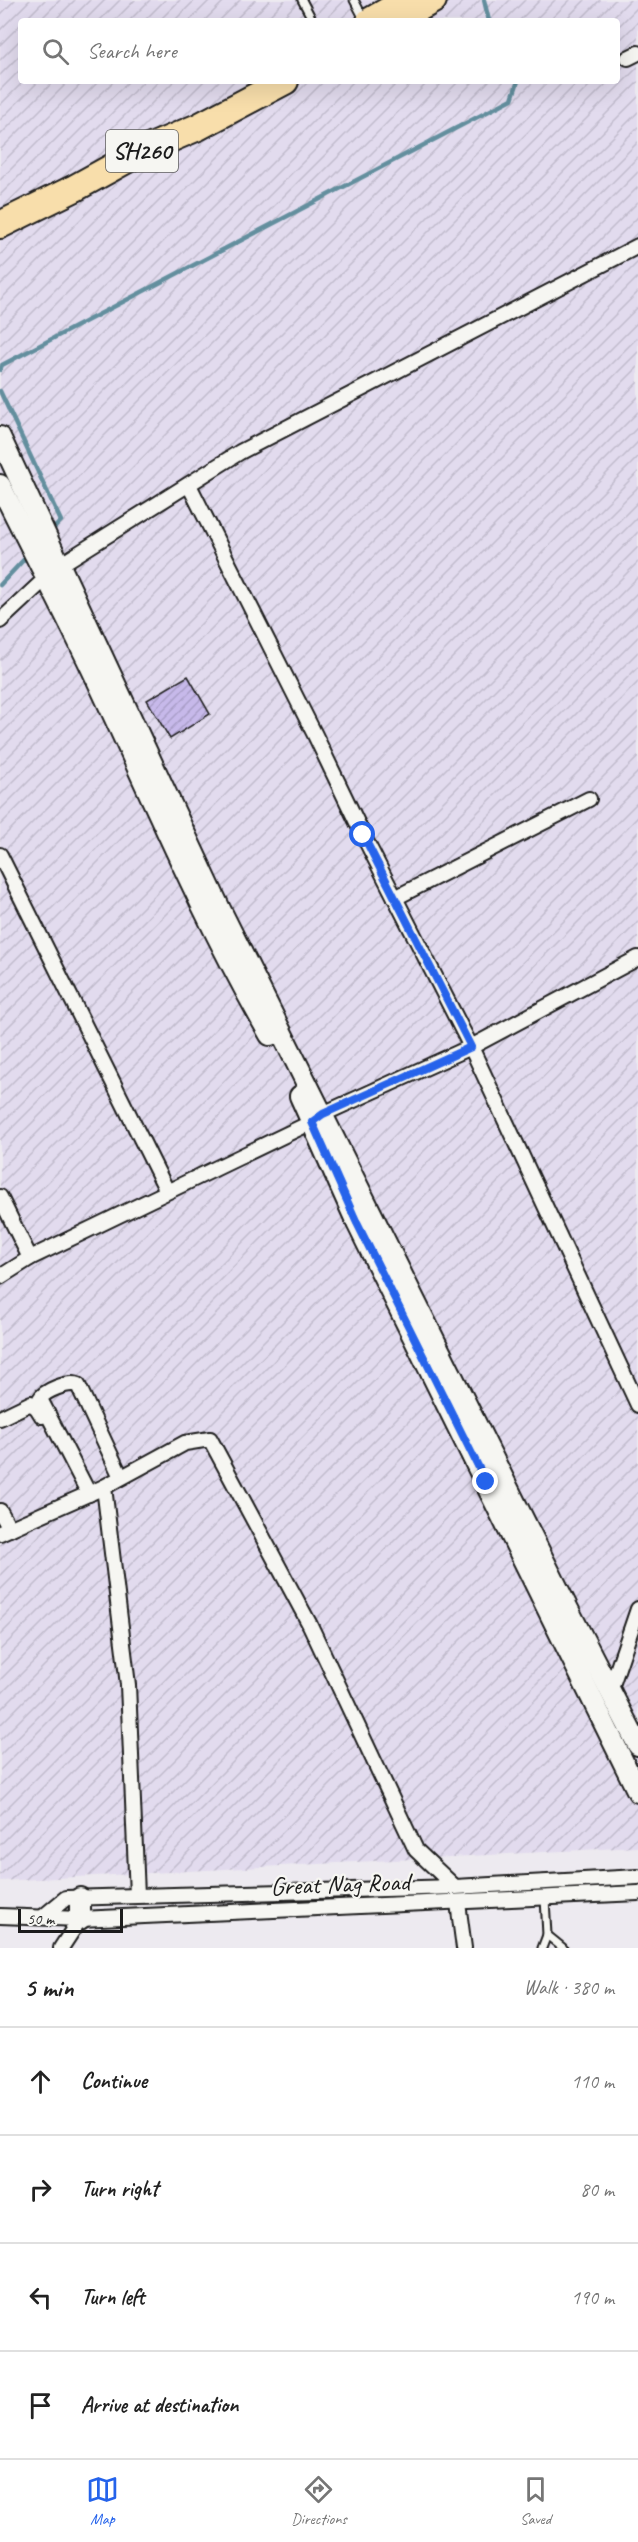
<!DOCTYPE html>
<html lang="en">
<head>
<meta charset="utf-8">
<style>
	:root { --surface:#fff; --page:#f2f2f2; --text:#222; --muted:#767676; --line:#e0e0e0; --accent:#2563eb }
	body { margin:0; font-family:Caveat,sans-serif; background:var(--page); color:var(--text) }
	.scale { position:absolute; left:18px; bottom:15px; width:105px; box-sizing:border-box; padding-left:6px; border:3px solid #1c1c1c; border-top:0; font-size:16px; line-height:21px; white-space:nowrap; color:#1c1c1c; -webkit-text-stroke:4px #f6f6f2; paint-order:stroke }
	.stop { position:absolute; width:18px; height:18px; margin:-14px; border:4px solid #2563eb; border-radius:50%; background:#fff }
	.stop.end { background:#2563eb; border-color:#fff; box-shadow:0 2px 6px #0008 }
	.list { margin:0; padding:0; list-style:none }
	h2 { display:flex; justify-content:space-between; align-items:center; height:78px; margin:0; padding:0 24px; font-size:26px }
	h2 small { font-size:20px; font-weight:400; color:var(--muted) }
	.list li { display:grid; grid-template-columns:39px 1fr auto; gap:18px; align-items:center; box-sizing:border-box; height:108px; padding:0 24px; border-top:2px solid var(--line) }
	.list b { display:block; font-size:22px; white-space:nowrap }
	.list em { font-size:20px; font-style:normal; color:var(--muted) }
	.icon { flex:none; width:33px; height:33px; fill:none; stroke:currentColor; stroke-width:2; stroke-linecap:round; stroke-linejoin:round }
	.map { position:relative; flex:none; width:638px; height:1948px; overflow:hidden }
	.search { position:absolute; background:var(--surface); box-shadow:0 6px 24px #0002; left:18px; right:18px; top:18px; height:66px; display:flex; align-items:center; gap:15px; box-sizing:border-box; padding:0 21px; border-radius:6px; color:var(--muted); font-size:22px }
	.sheet { height:510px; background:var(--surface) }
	nav { display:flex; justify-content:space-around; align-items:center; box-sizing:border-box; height:84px; border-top:2px solid var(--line); background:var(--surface); font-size:16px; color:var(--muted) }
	nav a { display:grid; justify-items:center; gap:3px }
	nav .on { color:var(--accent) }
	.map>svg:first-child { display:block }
</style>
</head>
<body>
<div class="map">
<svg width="638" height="1948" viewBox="0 0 638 1948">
	<defs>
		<pattern id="industrial-furrows" width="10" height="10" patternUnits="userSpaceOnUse" patternTransform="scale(1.5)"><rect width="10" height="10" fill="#e2dbee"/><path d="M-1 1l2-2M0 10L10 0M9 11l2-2" fill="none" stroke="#c1bbcc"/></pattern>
		<pattern id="building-hatch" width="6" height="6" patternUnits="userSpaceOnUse" patternTransform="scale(1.5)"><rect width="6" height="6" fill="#c7b9ea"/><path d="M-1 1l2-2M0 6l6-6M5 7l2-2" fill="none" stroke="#aa9ec8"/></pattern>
	</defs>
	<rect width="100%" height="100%" fill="#edeaf0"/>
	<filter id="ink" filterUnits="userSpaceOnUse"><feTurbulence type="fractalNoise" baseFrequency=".0167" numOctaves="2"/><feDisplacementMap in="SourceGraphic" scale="12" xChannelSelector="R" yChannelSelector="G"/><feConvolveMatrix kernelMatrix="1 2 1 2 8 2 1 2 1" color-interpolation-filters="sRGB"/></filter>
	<g filter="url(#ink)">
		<path fill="url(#industrial-furrows)" fill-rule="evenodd" d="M 0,0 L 638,0 L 638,1847 L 0,1881 ZM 21,21 L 617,21 L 617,81 L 21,81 Z"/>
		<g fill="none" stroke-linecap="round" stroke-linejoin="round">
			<g stroke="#648f9e" stroke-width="4.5">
				<path d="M 484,0 L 489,21"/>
				<path d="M 0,370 L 2,365 L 512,99 L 518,81"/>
				<path d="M 0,391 L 61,521 L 49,533"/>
				<path d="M 0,585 L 29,554"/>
			</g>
		</g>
		<path fill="url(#building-hatch)" stroke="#1c1c1c" stroke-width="1.5" d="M 188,676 L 210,714 L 170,739 L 147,700 Z"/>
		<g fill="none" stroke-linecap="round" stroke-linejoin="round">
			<g stroke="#1c1c1c" stroke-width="11">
				<g id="lane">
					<path d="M 302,0 L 313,21"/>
					<path d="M 354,0 L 364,19"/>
					<path d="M 547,1935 L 563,1948"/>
					<path d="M 542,1948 L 547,1935 L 545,1898"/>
				</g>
			</g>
			<g stroke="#1c1c1c" stroke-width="18">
				<g id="street">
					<path d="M 628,58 L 638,53"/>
					<path d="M 189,485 L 315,735 L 363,835 L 471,1047 L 323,1114"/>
					<path d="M 0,621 L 60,565 L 240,452 L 638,246"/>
					<path d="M 0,855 L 167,1191"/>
					<path d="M 395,898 L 589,799"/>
					<path d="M 638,958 L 471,1047 L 638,1405"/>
					<path d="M 0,1197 L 30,1258"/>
					<path d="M 0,1277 L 30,1258 L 312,1122"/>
					<path d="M 0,1418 L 31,1403 L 37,1408 L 42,1416"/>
					<path d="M 104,1487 L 185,1443 L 210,1439 L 310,1625 L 416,1850 L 455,1887"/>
					<path d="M 89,1494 L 40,1399 C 44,1391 68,1381 78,1385 L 121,1477"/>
					<path d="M 0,1511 L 10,1529"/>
					<path d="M 0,1533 L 104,1487 L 128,1685 L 137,1895"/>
					<path d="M 610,1691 L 638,1609"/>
					<path d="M 458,1903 L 464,1948"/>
					<path d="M 0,1916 L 80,1919 L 638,1893"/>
					<path d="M 43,1917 L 66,1898 L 455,1887 L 638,1877"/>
					<path d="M 61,1948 L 80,1919"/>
				</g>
			</g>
			<g stroke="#1c1c1c" stroke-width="24">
				<g id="secondary">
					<path d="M 0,437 L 220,909 L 568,1609 L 638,1745"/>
					<path d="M 0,485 C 32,550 66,614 97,680 C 153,799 204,920 270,1035"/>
					<path d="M 300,1096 L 357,1223 L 638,1792"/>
					<path d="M 80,1919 L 80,1898"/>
				</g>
			</g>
			<g stroke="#1c1c1c" stroke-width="30">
				<g id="highway">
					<path d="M 370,21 L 407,0"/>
					<path d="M 396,21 L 433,0"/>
					<path d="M 0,225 L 75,188 L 144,150 L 198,127 L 285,81"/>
				</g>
			</g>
			<use href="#lane" stroke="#f6f6f2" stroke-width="7"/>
			<use href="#street" stroke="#f6f6f2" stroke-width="14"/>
			<use href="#secondary" stroke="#f6f6f2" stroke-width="20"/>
			<use href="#highway" stroke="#f8deab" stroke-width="26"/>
		</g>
	</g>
	<g fill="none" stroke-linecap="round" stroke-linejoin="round" filter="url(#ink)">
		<path stroke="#2563eb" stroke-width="8" d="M 363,835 L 471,1047 L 323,1114 L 312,1122 L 357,1223 L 486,1482"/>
	</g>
	<g text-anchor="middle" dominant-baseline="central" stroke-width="4.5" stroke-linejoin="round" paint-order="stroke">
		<rect fill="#f6f6f2" stroke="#5d5d5c" stroke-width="1.5" x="106" y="130" width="72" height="42" rx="4.5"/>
		<g font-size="24" font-weight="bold" fill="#1c1c1c">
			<text x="142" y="151">SH260</text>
		</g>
		<g font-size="26" fill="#1c1c1c" stroke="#f6f6f2">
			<text transform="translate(340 1884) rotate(-2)">Great Nag Road</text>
		</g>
	</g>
</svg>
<div class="scale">50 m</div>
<div class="stop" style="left:363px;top:835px"></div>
<div class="stop end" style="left:486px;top:1482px"></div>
<div class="search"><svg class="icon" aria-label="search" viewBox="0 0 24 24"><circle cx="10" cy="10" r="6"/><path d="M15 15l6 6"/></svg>Search here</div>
</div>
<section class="sheet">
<h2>5 min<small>Walk · 380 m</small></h2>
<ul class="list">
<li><svg class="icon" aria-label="ahead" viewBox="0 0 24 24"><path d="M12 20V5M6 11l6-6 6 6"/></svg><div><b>Continue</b></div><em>110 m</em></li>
<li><svg class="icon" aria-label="right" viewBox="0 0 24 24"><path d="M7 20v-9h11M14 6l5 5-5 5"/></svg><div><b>Turn right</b></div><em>80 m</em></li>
<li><svg class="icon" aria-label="left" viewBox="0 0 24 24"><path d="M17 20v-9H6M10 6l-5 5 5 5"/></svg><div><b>Turn left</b></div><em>190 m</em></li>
<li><svg class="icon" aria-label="arrive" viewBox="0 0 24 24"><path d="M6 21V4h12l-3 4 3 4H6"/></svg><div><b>Arrive at destination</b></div></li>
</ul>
</section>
<nav>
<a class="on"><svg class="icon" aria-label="map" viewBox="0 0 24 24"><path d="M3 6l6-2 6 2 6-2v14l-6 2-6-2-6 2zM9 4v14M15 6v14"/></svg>Map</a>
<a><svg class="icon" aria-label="directions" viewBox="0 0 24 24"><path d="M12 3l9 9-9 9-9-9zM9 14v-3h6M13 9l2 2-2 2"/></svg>Directions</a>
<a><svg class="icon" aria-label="saved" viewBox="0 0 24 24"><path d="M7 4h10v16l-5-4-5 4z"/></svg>Saved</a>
</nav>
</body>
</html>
